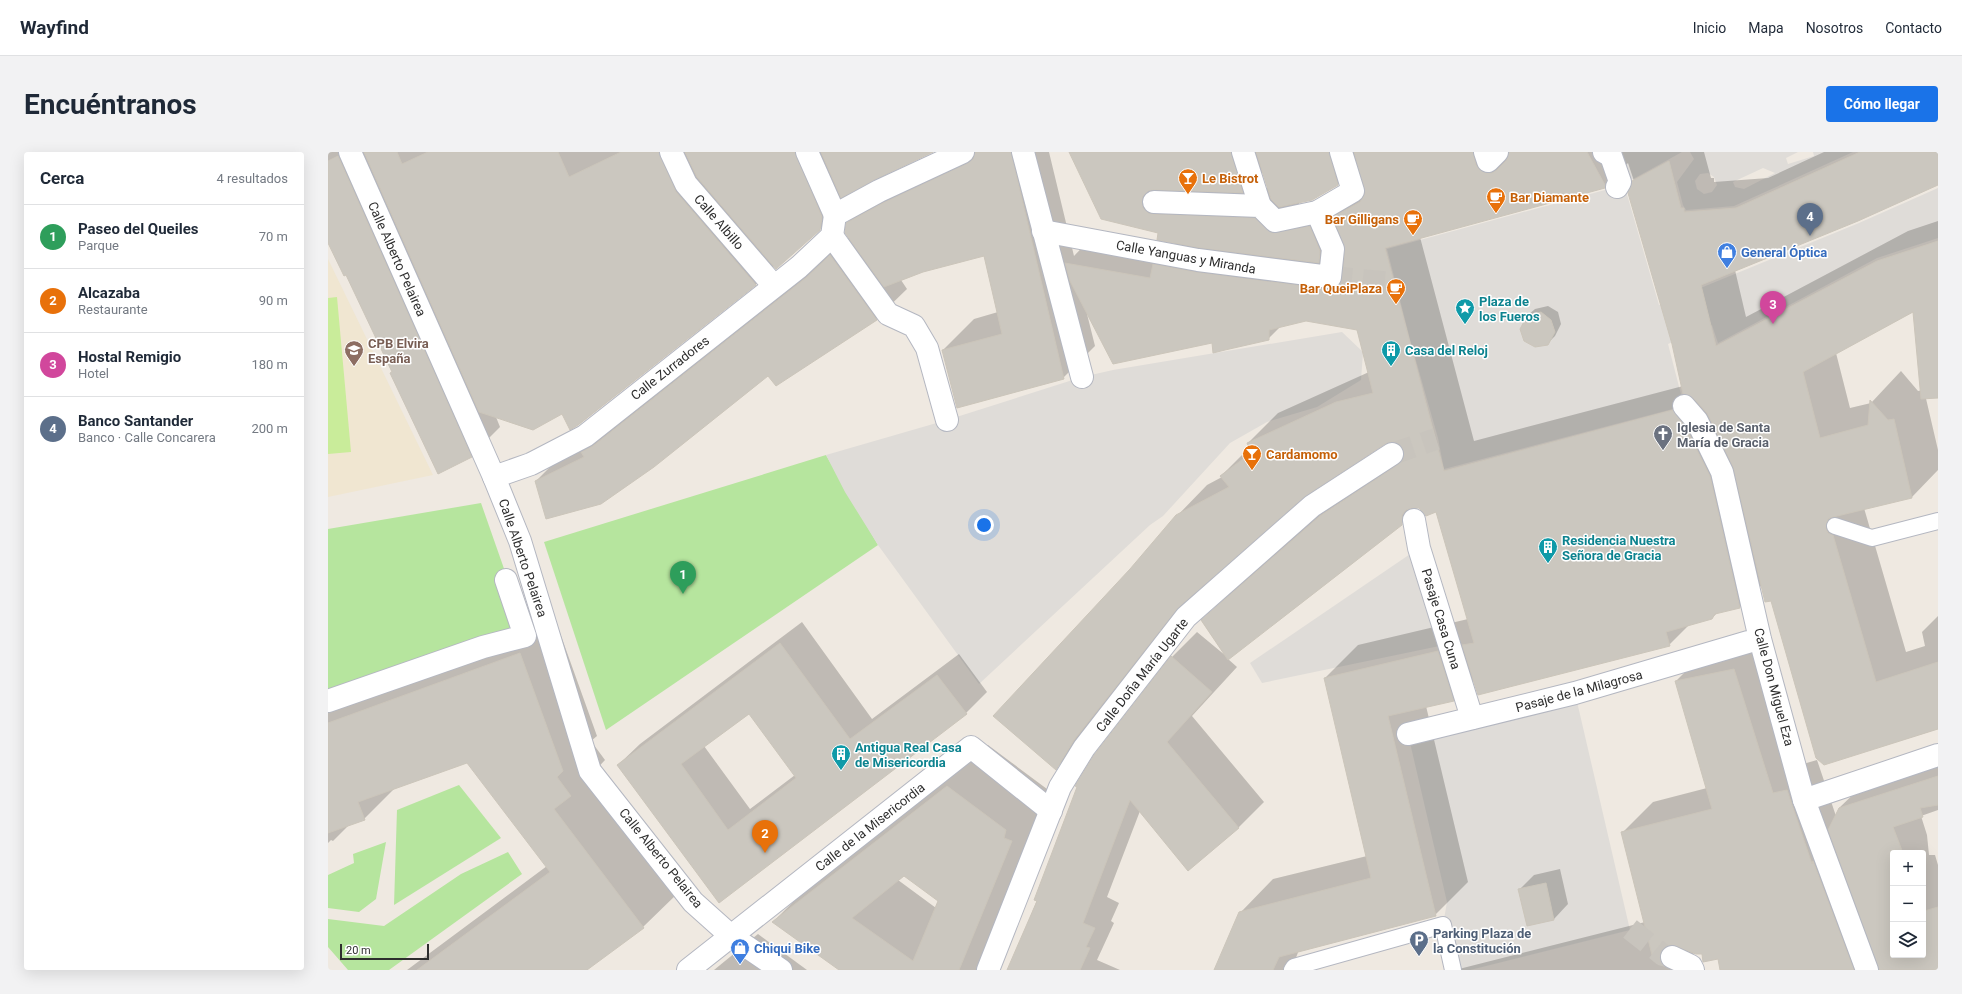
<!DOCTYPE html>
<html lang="es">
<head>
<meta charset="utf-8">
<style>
	:root { --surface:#fff; --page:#f2f2f3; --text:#1f2937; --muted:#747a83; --line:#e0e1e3; --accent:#1a73e8 }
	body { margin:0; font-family:Roboto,sans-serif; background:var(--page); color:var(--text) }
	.controls { position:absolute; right:12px; bottom:12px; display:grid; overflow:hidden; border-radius:4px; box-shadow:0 4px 16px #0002 }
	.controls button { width:36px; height:36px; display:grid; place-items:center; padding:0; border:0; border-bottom:1px solid var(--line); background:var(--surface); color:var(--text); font:20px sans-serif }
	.scale { position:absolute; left:12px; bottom:10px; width:89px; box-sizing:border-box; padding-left:4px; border:2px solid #2e2e2e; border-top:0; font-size:11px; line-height:14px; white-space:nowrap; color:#2e2e2e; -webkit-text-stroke:3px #fff; paint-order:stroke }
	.you { position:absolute; left:656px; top:373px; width:14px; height:14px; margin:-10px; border:3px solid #fff; border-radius:50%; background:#1a73e8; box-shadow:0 0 0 6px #1a73e833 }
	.badge { display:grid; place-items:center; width:26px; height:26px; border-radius:50%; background:var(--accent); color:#fff; font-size:13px; font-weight:700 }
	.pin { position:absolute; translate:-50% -33px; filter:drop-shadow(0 1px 2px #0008) }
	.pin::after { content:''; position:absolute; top:21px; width:14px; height:12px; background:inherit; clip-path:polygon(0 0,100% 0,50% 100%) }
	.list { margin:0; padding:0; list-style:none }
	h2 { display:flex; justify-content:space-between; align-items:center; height:52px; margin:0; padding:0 16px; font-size:17px }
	h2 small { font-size:13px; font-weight:400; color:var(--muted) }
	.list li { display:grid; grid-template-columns:26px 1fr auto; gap:12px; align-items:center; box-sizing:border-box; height:64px; padding:0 16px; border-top:1px solid var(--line) }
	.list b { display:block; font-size:15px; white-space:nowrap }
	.list p { margin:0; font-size:13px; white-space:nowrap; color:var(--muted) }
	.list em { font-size:13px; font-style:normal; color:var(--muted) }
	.icon { flex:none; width:22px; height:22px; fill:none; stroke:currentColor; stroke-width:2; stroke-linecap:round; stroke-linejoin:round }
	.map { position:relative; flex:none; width:1610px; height:818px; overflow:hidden; border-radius:4px }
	header { display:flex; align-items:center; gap:24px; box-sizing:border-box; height:56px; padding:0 20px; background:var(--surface); border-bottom:1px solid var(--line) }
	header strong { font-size:19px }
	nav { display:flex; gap:22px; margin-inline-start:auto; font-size:14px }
	.intro { display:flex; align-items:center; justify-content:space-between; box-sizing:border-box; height:96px; padding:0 24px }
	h1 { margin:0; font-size:28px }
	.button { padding:10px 18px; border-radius:4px; background:var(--accent); color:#fff; font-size:14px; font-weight:700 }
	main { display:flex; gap:24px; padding:0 24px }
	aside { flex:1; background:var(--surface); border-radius:4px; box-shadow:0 4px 16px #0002 }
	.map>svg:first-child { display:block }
</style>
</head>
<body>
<header>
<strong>Wayfind</strong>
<nav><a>Inicio</a><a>Mapa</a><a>Nosotros</a><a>Contacto</a></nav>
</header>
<div class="intro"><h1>Encuéntranos</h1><a class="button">Cómo llegar</a></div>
<main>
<aside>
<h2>Cerca<small>4 resultados</small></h2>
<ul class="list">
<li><span class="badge" style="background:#2e9e5b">1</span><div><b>Paseo del Queiles</b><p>Parque</p></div><em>70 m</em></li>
<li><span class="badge" style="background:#e8710a">2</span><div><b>Alcazaba</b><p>Restaurante</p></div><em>90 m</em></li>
<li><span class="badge" style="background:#d1479c">3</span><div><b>Hostal Remigio</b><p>Hotel</p></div><em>180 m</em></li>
<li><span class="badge" style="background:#5c6f8a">4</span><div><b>Banco Santander</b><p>Banco · Calle Concarera</p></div><em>200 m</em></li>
</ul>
</aside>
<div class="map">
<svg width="1610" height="818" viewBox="0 0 1610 818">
	<rect width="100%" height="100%" fill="#efe9e1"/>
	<path fill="#f0e6d1" d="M 0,107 L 105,323 L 0,345 Z"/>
	<g fill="#b6e59e">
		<path d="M 498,303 L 550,393 L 278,578 L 216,390 Z"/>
		<path d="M 153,351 L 201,488 L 0,560 L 0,377 Z"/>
		<path d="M 131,633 L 173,686 L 66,753 L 69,658 Z"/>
		<path d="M 58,690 L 48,747 L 31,760 L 0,756 L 0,723 L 26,711 L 25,702 Z"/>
		<path d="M 180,700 L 194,722 L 61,818 L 20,818 L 0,795 L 0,767 L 56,774 L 133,722 Z"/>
	</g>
	<path fill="#c9ec9a" d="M 9,145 L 23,300 L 0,302 L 0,146 Z"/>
	<g fill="#dfdcd8" fill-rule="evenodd">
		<path d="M 1279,0 L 1354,0 L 1296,32 L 1331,153 L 1531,71 L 1610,36 L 1610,86 L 1549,106 L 1390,191 L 1384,173 L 1340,192 L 1356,254 L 1116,317 L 1110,286 L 1083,191 L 1059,97 L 1288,35 ZM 1213,160 L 1223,168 L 1227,180 L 1208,195 L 1196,189 L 1192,177 L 1199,164 Z"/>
		<path d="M 1362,0 L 1470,0 L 1458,6 L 1460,12 L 1486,4 L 1485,0 L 1525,0 L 1406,54 L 1358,58 L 1355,53 L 1349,30 L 1366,7 ZM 1435,16 L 1447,21 L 1416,37 L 1407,35 L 1405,30 ZM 1380,21 L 1386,25 L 1389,33 L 1384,40 L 1376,42 L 1369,37 L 1367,29 L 1372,22 Z"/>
		<path d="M 1014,180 L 1035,200 L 1033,228 L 989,255 L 939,270 L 902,291 L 835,364 L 822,373 L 651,532 L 550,393 L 517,340 L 498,303 L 619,268 L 754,225 L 785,218 Z"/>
		<path d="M 1091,396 L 1121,492 L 934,531 L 922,511 Z"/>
		<path d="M 1247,541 L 1302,778 L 1142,818 L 1125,818 L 1115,773 L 1119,750 L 1080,582 Z"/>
	</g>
	<g fill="#0003" fill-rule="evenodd">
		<path d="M 0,0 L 593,0 L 519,41 L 518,51 L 492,77 L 446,114 L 428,132 L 250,273 L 234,261 L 168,265 L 172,275 L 143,304 L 65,219 L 19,122 L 0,88 Z"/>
		<path d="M 630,0 L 721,0 L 746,104 L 768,81 L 844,95 L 848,90 L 831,80 L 742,0 L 1376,0 L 1383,26 L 1386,26 L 1386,30 L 1440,26 L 1496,0 L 1610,0 L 1610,32 L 1407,118 L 1418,165 L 1580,79 L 1610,69 L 1610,232 L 1586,159 L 1508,201 L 1522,256 L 1543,251 L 1573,219 L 1590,239 L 1596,238 L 1610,298 L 1610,318 L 1584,345 L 1536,356 L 1578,500 L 1597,494 L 1594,480 L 1610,464 L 1610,577 L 1496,612 L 1444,448 L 1434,433 L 1412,455 L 1390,460 L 1384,466 L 1362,472 L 1341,493 L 1146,527 L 1125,548 L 1098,554 L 1140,730 L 1107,763 L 971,798 L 963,818 L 887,818 L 912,761 L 945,727 L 1039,704 L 997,526 L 1030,493 L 1140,467 L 1109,359 L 1090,355 L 1073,372 L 900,507 L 909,515 L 864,564 L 936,650 L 911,675 L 860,718 L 812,659 L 779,745 L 791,751 L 783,769 L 786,771 L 769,808 L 792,818 L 681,818 L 767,604 L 844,505 L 869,480 L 898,504 L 874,469 L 905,438 L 1023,334 L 1077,299 L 1070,290 L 1064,289 L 1057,291 L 976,343 L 871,436 L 776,557 L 758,586 L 728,616 L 803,417 L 849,364 L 879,333 L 894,325 L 893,324 L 922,295 L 920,291 L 950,261 L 1041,220 L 1029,177 L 978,168 L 953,174 L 940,187 L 885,190 L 759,162 L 767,194 L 735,226 L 615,198 L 646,167 L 670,160 L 656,102 L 595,119 L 573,128 L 579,137 L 548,167 L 440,222 L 208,329 L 239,298 L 297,263 L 511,94 L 521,85 L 519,71 L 552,39 ZM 1031,11 L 1036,35 L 1016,55 L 1012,45 L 971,52 L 971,50 L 1010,32 ZM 1300,11 L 1305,26 L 1355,234 L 1146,289 L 1092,85 L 1276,35 ZM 935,19 L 940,36 L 919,35 ZM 1014,86 L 1018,98 L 1018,106 L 997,103 Z"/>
		<path d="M 1220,154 L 1230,160 L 1233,172 L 1227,184 L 1219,192 L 1199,164 L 1207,157 Z"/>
		<path d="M 227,467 L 269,584 L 263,589 L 277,608 L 262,624 L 350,741 L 315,775 L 258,818 L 79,818 L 219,714 L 140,610 L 67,636 L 36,667 L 22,672 L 5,689 L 3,688 L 0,691 L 0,550 Z"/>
		<path d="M 474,470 L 544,567 L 631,502 L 659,540 L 638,561 L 391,749 L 290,613 L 312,592 ZM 422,561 L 467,623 L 422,657 L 376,594 Z"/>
		<path d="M 1436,488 L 1475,612 L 1489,608 L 1508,664 L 1511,656 L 1535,633 L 1610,609 L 1610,658 L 1593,664 L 1599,683 L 1601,703 L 1607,703 L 1610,713 L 1610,790 L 1595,796 L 1595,701 L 1565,701 L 1565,803 L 1568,803 L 1550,808 L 1545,794 L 1524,815 L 1557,812 L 1560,818 L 1393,818 L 1391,806 L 1374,801 L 1365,800 L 1368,811 L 1361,818 L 1127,818 L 1317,770 L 1295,680 L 1325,650 L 1379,636 L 1348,529 L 1378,499 Z"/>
		<path d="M 660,593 L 719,637 L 655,818 L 513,818 L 445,770 L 486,729 ZM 576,723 L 611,748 L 608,756 L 570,728 Z"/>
		<path d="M 1232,717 L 1240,752 L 1226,767 L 1200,773 L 1191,738 L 1206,723 Z"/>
		<path d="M 430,782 L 479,818 L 386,818 Z"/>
	</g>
	<g fill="#cbc7bf" stroke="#cbc5ba" fill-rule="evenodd">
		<path d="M 36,0 L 69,0 L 74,12 L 100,0 L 230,0 L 241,25 L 293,0 L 331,0 L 348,40 L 428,133 L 250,273 L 242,278 L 234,262 L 205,278 L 151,260 Z"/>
		<path d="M 357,0 L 467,0 L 494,65 L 492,78 L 448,117 L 369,25 Z"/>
		<path d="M 493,0 L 605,0 L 546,28 L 513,46 Z"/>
		<path d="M 647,0 L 683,0 L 736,227 L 629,256 L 614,198 L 674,182 L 656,104 L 595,120 L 556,135 L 517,81 L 518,71 L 557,50 L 640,11 L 645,7 Z"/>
		<path d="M 741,0 L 903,0 L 915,41 L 826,38 L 820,39 L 815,44 L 814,50 L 815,56 L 820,61 L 826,62 L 927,66 L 944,81 L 982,74 L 992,99 L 991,111 L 872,96 L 829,88 L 830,81 L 773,67 Z"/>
		<path d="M 928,0 L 1001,0 L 1010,33 L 984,48 L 951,55 L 943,47 Z"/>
		<path d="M 1026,0 L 1145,0 L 1148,13 L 1152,18 L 1158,21 L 1164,21 L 1169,18 L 1178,9 L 1181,0 L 1259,0 L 1277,33 L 1277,36 L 1057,96 L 1116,319 L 1345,258 L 1358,276 L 1382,324 L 1412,456 L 1387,462 L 1384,467 L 1338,480 L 1342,494 L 1150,543 L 1134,493 L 1146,491 L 1108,360 L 1098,364 L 1091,356 L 1084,356 L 1078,358 L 1074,363 L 1074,373 L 900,508 L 873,468 L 992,364 L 1071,312 L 1075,307 L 1076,301 L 1075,296 L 1070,291 L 1063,290 L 1057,292 L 976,345 L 850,456 L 746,588 L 728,618 L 665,564 L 802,417 L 848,363 L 901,335 L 892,324 L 923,301 L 919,291 L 1008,250 L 1045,241 L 1029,178 L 978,169 L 941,178 L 941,188 L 897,198 L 885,201 L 884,191 L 785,212 L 742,129 L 737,111 L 822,126 L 825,112 L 868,120 L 1000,137 L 1007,137 L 1012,133 L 1014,127 L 1017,98 L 1005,65 L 1032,50 L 1037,41 Z"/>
		<path d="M 1532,0 L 1610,0 L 1610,33 L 1530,69 L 1373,133 L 1388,194 L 1549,109 L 1610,89 L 1610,246 L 1593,247 L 1585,160 L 1475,220 L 1492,286 L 1540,273 L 1542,248 L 1560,268 L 1566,267 L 1584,346 L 1505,365 L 1500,367 L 1498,376 L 1500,381 L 1505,383 L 1548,530 L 1610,510 L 1610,577 L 1496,613 L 1488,606 L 1443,449 L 1437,450 L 1405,315 L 1379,261 L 1365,246 L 1355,242 L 1344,192 L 1300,41 L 1304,29 L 1341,9 L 1353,56 L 1356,56 L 1356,60 L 1408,56 Z"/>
		<path d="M 10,4 L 144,305 L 110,322 L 62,221 L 64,220 L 18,123 L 16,124 L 0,91 L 0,9 Z"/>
		<path d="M 502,103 L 549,168 L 448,234 L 440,224 L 326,315 L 273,352 L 218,367 L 207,329 L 256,305 L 253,300 L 265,294 L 479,125 Z"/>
		<path d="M 1213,160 L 1223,168 L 1227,180 L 1220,193 L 1207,195 L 1196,189 L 1192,177 L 1199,164 Z"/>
		<path d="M 452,491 L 522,587 L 609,523 L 639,562 L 391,751 L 289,613 ZM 421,562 L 468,626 L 400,678 L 353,612 Z"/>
		<path d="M 1110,499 L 1126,549 L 1060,564 L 1108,764 L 951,805 L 945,818 L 886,818 L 911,760 L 1043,726 L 996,526 Z"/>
		<path d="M 192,501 L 235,619 L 229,625 L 243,644 L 226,657 L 316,776 L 259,818 L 89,818 L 222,720 L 139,611 L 30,650 L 37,668 L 0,681 L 0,571 Z"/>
		<path d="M 843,504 L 884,540 L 839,590 L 911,676 L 860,719 L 802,648 L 755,771 L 767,776 L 758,795 L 762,796 L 752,818 L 679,818 L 709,749 L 706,748 L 749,635 L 747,634 L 766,603 Z"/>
		<path d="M 1406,517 L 1445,641 L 1459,638 L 1484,712 L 1485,709 L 1526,818 L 1392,818 L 1390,807 L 1375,810 L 1374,802 L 1368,802 L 1343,793 L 1337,795 L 1333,799 L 1332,807 L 1325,807 L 1293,680 L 1384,657 L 1347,529 Z"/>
		<path d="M 1610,624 L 1610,653 L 1592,656 L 1595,665 L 1565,675 L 1575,701 L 1565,701 L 1565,803 L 1595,803 L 1595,757 L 1596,759 L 1610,755 L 1610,818 L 1551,818 L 1500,678 L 1511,656 Z"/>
		<path d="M 619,634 L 678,678 L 676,686 L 684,689 L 631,818 L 511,818 L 444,770 ZM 576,724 L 610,749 L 585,809 L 524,766 Z"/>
		<path d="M 1218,731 L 1226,768 L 1199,774 L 1190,737 Z"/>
	</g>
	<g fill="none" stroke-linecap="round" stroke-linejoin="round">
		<g stroke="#c8c4bd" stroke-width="22" stroke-dasharray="22 11" stroke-linecap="butt">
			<path d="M 1002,125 L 1066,131"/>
			<path d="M 1064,302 L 1108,287"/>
			<path d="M 1302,777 L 1335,803 L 1344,805"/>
		</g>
		<g stroke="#b4b7c1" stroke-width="18">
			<g id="lane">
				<path d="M 1507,374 L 1544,386 L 1610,369"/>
				<path d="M 964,818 L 966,815 L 1115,773 L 1125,818"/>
			</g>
		</g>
		<g stroke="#b4b7c1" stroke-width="24">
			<g id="street">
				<path d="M 22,0 L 166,325 L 192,389 L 262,619 L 365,750 L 403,784 L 453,818"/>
				<path d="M 343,0 L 358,32 L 446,134"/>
				<path d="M 479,0 L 507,63"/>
				<path d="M 695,0 L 754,225"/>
				<path d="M 915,0 L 932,54"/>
				<path d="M 1157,0 L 1160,9 L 1169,0"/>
				<path d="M 1276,0 L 1283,4 L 1292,30 L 1289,35"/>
				<path d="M 826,50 L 932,54 L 947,69 L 989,60 L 1025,39 L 1013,0"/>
				<path d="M 507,63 L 551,39 L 635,0"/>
				<path d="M 715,79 L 870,108 L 1002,125 L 1005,97 L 989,60"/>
				<path d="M 504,84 L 560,162 L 586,174 L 599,196 L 619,268"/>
				<path d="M 1356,254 L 1369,269 L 1394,320 L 1432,487 L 1476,648 L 1539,818"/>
				<path d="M 166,325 L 203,312 L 257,284 L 471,115 L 504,84 L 507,63"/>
				<path d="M 1086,368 L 1091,396 L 1144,566"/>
				<path d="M 0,549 L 155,495 L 197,484 L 178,428"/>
				<path d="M 1080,582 L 1247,541 L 1420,490"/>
				<path d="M 1476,648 L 1610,603"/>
				<path d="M 1344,805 L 1363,814 L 1365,818"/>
				<path d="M 360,818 L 643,595 L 723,659"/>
				<path d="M 660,818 L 732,635 L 756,596 L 858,465 L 984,354 L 1064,302"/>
			</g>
		</g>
		<use href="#lane" stroke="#fff" stroke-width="16"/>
		<use href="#street" stroke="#fff" stroke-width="22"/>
	</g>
	<defs>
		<g id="bar-pin" transform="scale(1)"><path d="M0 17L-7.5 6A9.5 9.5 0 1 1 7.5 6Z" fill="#e8710a" stroke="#fff"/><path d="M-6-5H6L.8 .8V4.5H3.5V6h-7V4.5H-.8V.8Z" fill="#fff"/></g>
		<g id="cafe-pin" transform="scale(1)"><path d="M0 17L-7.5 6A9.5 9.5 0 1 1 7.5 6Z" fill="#e8710a" stroke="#fff"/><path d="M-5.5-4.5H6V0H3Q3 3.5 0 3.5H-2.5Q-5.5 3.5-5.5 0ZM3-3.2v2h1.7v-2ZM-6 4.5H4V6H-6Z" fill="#fff"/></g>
		<g id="shop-pin" transform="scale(1)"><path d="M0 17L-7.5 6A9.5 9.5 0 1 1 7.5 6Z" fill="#3f7fe0" stroke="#fff"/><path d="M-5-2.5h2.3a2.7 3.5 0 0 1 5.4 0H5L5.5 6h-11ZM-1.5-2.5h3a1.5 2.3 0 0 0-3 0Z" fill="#fff"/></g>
		<g id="sight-pin" transform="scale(1)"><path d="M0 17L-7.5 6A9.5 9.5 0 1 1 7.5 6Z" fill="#0f9aa8" stroke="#fff"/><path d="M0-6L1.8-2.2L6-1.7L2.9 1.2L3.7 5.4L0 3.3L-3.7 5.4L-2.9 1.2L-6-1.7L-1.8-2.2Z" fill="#fff"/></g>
		<g id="school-pin" transform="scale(1)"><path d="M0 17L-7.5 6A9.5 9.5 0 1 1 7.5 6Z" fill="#8d6e63" stroke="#fff"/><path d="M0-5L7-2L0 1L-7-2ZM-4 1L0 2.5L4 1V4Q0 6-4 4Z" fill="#fff"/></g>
		<g id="building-pin" transform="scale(1)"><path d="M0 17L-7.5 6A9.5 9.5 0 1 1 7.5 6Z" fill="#0f9aa8" stroke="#fff"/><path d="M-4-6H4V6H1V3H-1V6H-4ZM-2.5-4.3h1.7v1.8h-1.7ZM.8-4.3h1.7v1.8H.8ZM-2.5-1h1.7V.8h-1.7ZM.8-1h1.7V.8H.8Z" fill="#fff"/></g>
		<g id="church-pin" transform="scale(1)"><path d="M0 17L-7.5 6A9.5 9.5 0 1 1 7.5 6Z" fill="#6b7280" stroke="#fff"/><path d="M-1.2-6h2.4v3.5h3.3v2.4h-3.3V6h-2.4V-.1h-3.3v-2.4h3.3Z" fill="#fff"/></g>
		<g id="parking-pin" transform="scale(1)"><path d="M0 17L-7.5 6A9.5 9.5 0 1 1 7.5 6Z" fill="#5c6f8a" stroke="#fff"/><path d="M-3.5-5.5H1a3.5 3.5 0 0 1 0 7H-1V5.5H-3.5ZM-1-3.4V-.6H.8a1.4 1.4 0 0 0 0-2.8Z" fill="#fff"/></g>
	</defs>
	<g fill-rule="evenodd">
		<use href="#bar-pin" x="860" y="26"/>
		<use href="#cafe-pin" x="1168" y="45"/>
		<use href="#cafe-pin" x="1085" y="67"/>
		<use href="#shop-pin" x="1399" y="100"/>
		<use href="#cafe-pin" x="1068" y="136"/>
		<use href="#sight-pin" x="1137" y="156"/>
		<use href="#school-pin" x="26" y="198"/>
		<use href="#building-pin" x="1063" y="198"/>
		<use href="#church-pin" x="1335" y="282"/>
		<use href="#bar-pin" x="924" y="302"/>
		<use href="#building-pin" x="1220" y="395"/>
		<use href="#building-pin" x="513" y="602"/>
		<use href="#parking-pin" x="1091" y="788"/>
		<use href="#shop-pin" x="412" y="796"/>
	</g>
	<g text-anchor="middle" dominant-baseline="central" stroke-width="3" stroke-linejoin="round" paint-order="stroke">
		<g font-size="13" font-weight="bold" fill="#c56008" stroke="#fff" text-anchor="start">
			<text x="874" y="26">Le Bistrot</text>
			<text x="1182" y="45">Bar Diamante</text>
			<text x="1071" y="67" text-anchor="end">Bar Gilligans</text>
			<text x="1054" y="136" text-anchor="end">Bar QueiPlaza</text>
			<text x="938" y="302">Cardamomo</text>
		</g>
		<g font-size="13" fill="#2e2e2e" stroke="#fff">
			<text transform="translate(391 70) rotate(49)">Calle Albillo</text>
			<text transform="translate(858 105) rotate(10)">Calle Yanguas y Miranda</text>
			<text transform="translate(69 107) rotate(66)">Calle Alberto Pelairea</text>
			<text transform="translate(342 216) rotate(-38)">Calle Zurradores</text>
			<text transform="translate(195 406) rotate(71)">Calle Alberto Pelairea</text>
			<text transform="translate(1113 467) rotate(73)">Pasaje Casa Cuna</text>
			<text transform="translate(814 523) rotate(-52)">Calle Doña María Ugarte</text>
			<text transform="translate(1446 535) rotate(75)">Calle Don Miguel Eza</text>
			<text transform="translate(1251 539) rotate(-15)">Pasaje de la Milagrosa</text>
			<text transform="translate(542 675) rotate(-38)">Calle de la Misericordia</text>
			<text transform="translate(333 706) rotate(51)">Calle Alberto Pelairea</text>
		</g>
		<g font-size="13" font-weight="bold" fill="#366cbe" stroke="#fff" text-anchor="start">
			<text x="1413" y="100">General Óptica</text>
			<text x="426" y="796">Chiqui Bike</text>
		</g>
		<g font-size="13" font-weight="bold" fill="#0d838f" stroke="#fff" text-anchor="start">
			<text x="1151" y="149">Plaza de<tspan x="1151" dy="15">los Fueros</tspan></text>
			<text x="1077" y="198">Casa del Reloj</text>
			<text x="1234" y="388">Residencia Nuestra<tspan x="1234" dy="15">Señora de Gracia</tspan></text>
			<text x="527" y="595">Antigua Real Casa<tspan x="527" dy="15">de Misericordia</tspan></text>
		</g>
		<g font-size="13" font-weight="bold" fill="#785e54" stroke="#fff" text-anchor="start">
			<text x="40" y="191">CPB Elvira<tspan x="40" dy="15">España</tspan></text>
		</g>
		<g font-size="13" font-weight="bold" fill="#5b616d" stroke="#fff" text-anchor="start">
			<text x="1349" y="275">Iglesia de Santa<tspan x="1349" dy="15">María de Gracia</tspan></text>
		</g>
		<g font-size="13" font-weight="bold" fill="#4e5e75" stroke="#fff" text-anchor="start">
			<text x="1105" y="781">Parking Plaza de<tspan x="1105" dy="15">la Constitución</tspan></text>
		</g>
	</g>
</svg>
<div class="controls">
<button>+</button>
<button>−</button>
<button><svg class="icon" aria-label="layers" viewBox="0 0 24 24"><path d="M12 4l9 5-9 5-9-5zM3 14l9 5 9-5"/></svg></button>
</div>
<div class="scale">20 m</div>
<div class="you"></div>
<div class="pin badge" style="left:355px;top:442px;background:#2e9e5b">1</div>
<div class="pin badge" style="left:437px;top:701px;background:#e8710a">2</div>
<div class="pin badge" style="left:1445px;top:172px;background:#d1479c">3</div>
<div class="pin badge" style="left:1482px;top:84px;background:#5c6f8a">4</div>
</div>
</main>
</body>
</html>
